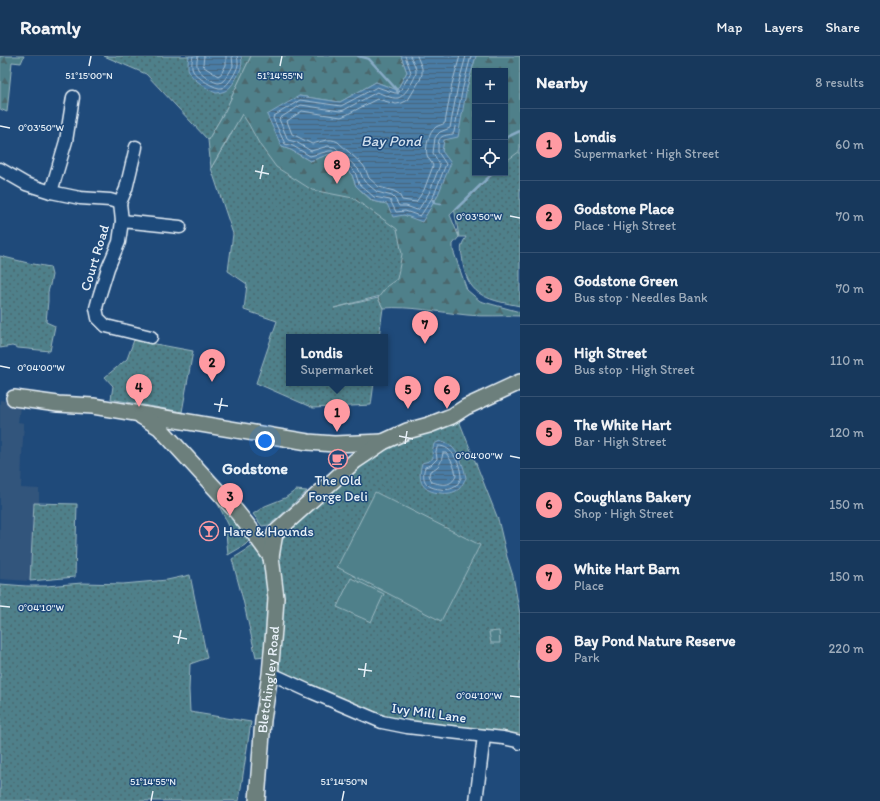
<!DOCTYPE html>
<html lang="en">
<head>
<meta charset="utf-8">
<style>
	:root { --surface:#17385c; --page:#244365; --text:#f1f3f6; --muted:#9eacbb; --line:#365272; --accent:#ff9aa2 }
	body { margin:0; font-family:Itim,sans-serif; background:var(--page); color:var(--text) }
	.controls { position:absolute; right:12px; top:12px; display:grid; overflow:hidden; border-radius:0px; box-shadow:0 1px 3px #0004 }
	.controls button { width:36px; height:36px; display:grid; place-items:center; padding:0; border:0; border-bottom:1px solid var(--line); background:var(--surface); color:var(--text); font:20px sans-serif }
	.you { position:absolute; left:265px; top:385px; width:14px; height:14px; margin:-10px; border:3px solid #fff; border-radius:50%; background:#1a73e8; box-shadow:0 0 0 6px #1a73e833 }
	.badge { display:grid; place-items:center; width:26px; height:26px; border-radius:50%; background:var(--accent); color:#111; font-size:13px; font-weight:700 }
	.pin { position:absolute; translate:-50% -33px; filter:drop-shadow(0 1px 2px #0008) }
	.pin::after { content:''; position:absolute; top:21px; width:14px; height:12px; background:inherit; clip-path:polygon(0 0,100% 0,50% 100%) }
	.popup { position:absolute; left:286px; top:278px; width:102px; height:52px; box-sizing:border-box; display:grid; place-content:center; border-radius:0px; background:var(--surface); filter:drop-shadow(0 1px 3px #0005); font-size:13px; white-space:nowrap; color:var(--muted) }
	.popup b { font-size:15px; color:var(--text) }
	.popup::after { content:''; position:absolute; left:50%; top:100%; margin-left:-8px; border:8px solid transparent; border-top-color:var(--surface) }
	.list { margin:0; padding:0; list-style:none }
	h2 { display:flex; justify-content:space-between; align-items:center; height:52px; margin:0; padding:0 16px; font-size:17px }
	h2 small { font-size:13px; font-weight:400; color:var(--muted) }
	.list li { display:grid; grid-template-columns:26px 1fr auto; gap:12px; align-items:center; box-sizing:border-box; height:72px; padding:0 16px; border-top:1px solid var(--line) }
	.list b { display:block; font-size:15px; white-space:nowrap }
	.list p { margin:0; font-size:13px; white-space:nowrap; color:var(--muted) }
	.list em { font-size:13px; font-style:normal; color:var(--muted) }
	.icon { flex:none; width:22px; height:22px; fill:none; stroke:currentColor; stroke-width:2; stroke-linecap:round; stroke-linejoin:round }
	.map { position:relative; flex:none; width:520px; height:745px; overflow:hidden }
	header { display:flex; align-items:center; gap:24px; box-sizing:border-box; height:56px; padding:0 20px; background:var(--surface); border-bottom:1px solid var(--line) }
	header strong { font-size:19px }
	nav { display:flex; gap:22px; margin-inline-start:auto; font-size:14px }
	main { display:flex }
	aside { flex:1; background:var(--surface) }
	.map>svg:first-child { display:block }
</style>
</head>
<body>
<header>
<strong>Roamly</strong>
<nav><a>Map</a><a>Layers</a><a>Share</a></nav>
</header>
<main>
<div class="map">
<svg width="520" height="745" viewBox="0 0 520 745">
	<defs>
		<pattern id="green-dots" width="8" height="8" patternUnits="userSpaceOnUse"><rect width="8" height="8" fill="#4f808a"/><path d="M2 2h.1M6 6h.1" fill="none" stroke="#4b676d" stroke-width="1.8" stroke-linecap="round"/></pattern>
		<pattern id="forest-firs" width="22" height="20" patternUnits="userSpaceOnUse"><rect width="22" height="20" fill="#4f808a"/><path d="M5 1l3.5 6h-7zM16 11l3.5 6h-7z" fill="#4b676d"/></pattern>
		<pattern id="water-rules" width="6" height="5" patternUnits="userSpaceOnUse"><rect width="6" height="5" fill="#487ca5"/><path d="M0 2.5h6" fill="none" stroke="#47657c"/></pattern>
	</defs>
	<rect width="100%" height="100%" fill="#1f4a7a"/>
	<filter id="ink" filterUnits="userSpaceOnUse"><feTurbulence type="fractalNoise" baseFrequency=".025" numOctaves="2"/><feDisplacementMap in="SourceGraphic" scale="8" xChannelSelector="R" yChannelSelector="G"/><feConvolveMatrix kernelMatrix="1 2 1 2 8 2 1 2 1" color-interpolation-filters="sRGB"/></filter>
	<g filter="url(#ink)">
		<path fill="#33547c" d="M 0,344 L 14,347 L 20,351 L 18,366 L 24,367 L 22,399 L 21,432 L 39,433 L 39,447 L 34,447 L 30,525 L 0,523 Z"/>
		<g fill="url(#green-dots)" stroke="#9cb8c1">
			<path d="M 104,0 L 251,0 L 225,55 L 208,84 L 146,18 Z"/>
			<path d="M 269,0 L 497,0 L 475,15 L 475,117 L 505,117 L 505,21 L 520,0 L 520,250 C 491,244 469,242 463,208 C 463,202 460,194 462,189 C 462,187 465,183 466,181 L 459,181 L 453,145 L 446,165 L 384,239 L 334,252 L 378,242 L 383,252 L 379,281 L 289,281 L 289,327 L 374,327 L 371,349 L 313,352 L 256,327 L 277,265 L 244,254 L 247,228 L 228,215 L 233,178 L 211,112 L 229,82 Z"/>
			<path d="M 0,200 L 28,207 L 50,211 L 52,219 L 50,229 L 48,236 L 48,245 L 46,266 L 55,270 L 50,295 L 18,292 L 12,290 L 0,292 Z"/>
			<path d="M 134,284 L 193,295 L 182,356 L 111,343 L 113,330 L 105,321 L 127,303 Z"/>
			<path d="M 458,362 L 498,463 L 507,501 L 513,520 L 520,558 L 520,685 L 392,665 L 287,621 L 279,613 L 278,599 L 277,484 L 370,397 Z"/>
			<path d="M 296,434 L 307,435 L 278,462 L 269,469 L 262,470 L 253,458 L 265,450 L 285,442 Z"/>
			<path d="M 215,442 L 249,478 L 231,474 Z"/>
			<path d="M 34,447 L 77,448 L 75,521 L 30,525 Z"/>
			<path d="M 226,477 L 252,482 L 245,489 L 228,499 Z"/>
			<path d="M 256,488 L 264,504 L 271,534 L 266,600 L 256,601 L 243,544 L 232,503 Z"/>
			<path d="M 190,519 L 207,602 L 190,608 L 189,634 L 190,656 L 251,666 L 239,745 L 0,745 L 0,528 L 26,530 L 46,530 L 82,527 L 123,528 L 167,524 Z"/>
		</g>
		<g fill="url(#forest-firs)" stroke="#9cb8c1">
			<path d="M 0,0 L 24,0 L 21,7 L 12,6 L 7,56 L 0,53 Z"/>
			<path d="M 251,0 L 401,0 L 407,16 L 397,34 L 376,26 L 340,46 L 299,40 L 282,91 L 291,94 L 310,105 L 330,98 L 352,119 L 356,130 L 372,145 L 387,148 L 404,159 L 422,165 L 437,141 L 442,95 L 444,84 L 467,31 L 476,0 L 520,0 L 520,95 L 505,106 L 505,15 L 475,15 L 475,117 L 494,117 L 450,159 L 459,181 L 453,188 L 453,194 L 467,234 L 480,245 L 520,256 L 520,260 C 502,259 484,261 467,259 C 439,256 410,250 383,252 L 378,242 L 387,230 L 397,223 L 402,198 L 397,173 L 353,142 L 312,134 L 276,111 L 260,89 L 248,67 L 242,58 L 211,112 L 208,84 L 225,55 Z"/>
		</g>
		<g fill="#4f808a" stroke="#9cb8c1">
			<path d="M 375,436 L 480,489 L 441,565 L 337,511 Z"/>
			<path d="M 351,522 L 384,538 L 371,566 L 337,551 Z"/>
			<path d="M 499,575 L 500,587 L 491,587 L 489,576 Z"/>
		</g>
		<g fill="url(#water-rules)" stroke="#88abc6">
			<path d="M 189,0 L 241,0 C 243,8 241,14 237,21 C 234,26 230,33 225,35 C 223,36 218,37 216,37 C 210,35 193,23 190,18 C 187,13 188,6 189,0 Z"/>
			<path d="M 401,0 L 476,0 L 467,31 L 458,81 L 444,84 L 442,95 L 451,107 L 437,141 L 422,166 L 404,159 L 393,161 L 387,148 L 373,145 L 356,130 L 352,119 L 330,98 L 310,105 L 291,94 L 282,91 L 267,59 L 299,40 L 340,46 L 376,26 L 397,34 L 407,16 Z"/>
			<path d="M 440,385 C 444,387 449,388 452,391 C 460,399 464,411 466,422 C 464,425 462,430 459,433 C 454,437 447,438 441,437 C 422,436 417,425 422,407 L 429,405 L 433,402 L 432,396 L 434,388 Z"/>
		</g>
		<g fill="none" stroke-linecap="round" stroke-linejoin="round">
			<g stroke="#a8c2d7" stroke-width="1">
				<path d="M 193,0 C 192,5 191,10 193,15 C 196,21 216,34 222,32 C 228,30 237,15 238,9 C 238,6 238,3 237,0"/>
				<path d="M 198,0 C 197,4 196,9 198,13 C 200,17 215,28 219,27 C 224,27 231,14 233,10 C 233,7 232,3 232,0"/>
				<path d="M 204,0 L 203,8 L 204,11 L 218,20 L 221,18 L 226,9 L 226,0"/>
				<path d="M 405,0 L 411,16 L 400,35 L 398,37 L 395,37 L 377,31 L 341,50 L 300,44 L 274,60 L 273,62 L 285,88 L 293,90 L 310,100 L 329,95 L 333,95 L 355,116 L 359,128 L 374,141 L 390,144 L 396,156 L 405,155 L 420,160 L 421,159 L 434,139 L 446,108 L 438,96 C 438,81 439,80 453,78 L 454,76 L 463,31 L 471,0"/>
				<path d="M 410,0 C 412,4 416,10 416,15 C 417,21 404,41 398,42 C 391,43 383,38 377,36 L 344,54 L 340,55 L 301,49 L 280,62 L 279,63 L 288,84 L 296,86 L 311,95 L 328,90 L 335,91 L 359,114 L 364,125 L 377,136 L 392,140 L 395,143 L 399,150 L 406,150 L 417,154 L 419,153 L 429,137 L 440,109 L 433,97 L 435,82 L 437,79 L 440,76 L 450,72 L 458,29 L 466,0"/>
				<path d="M 417,0 L 422,12 L 422,18 L 420,24 L 408,44 L 402,47 L 396,48 L 377,43 L 346,59 L 341,61 L 302,55 L 287,65 L 292,78 L 312,88 C 321,86 329,81 338,86 L 363,109 L 365,112 L 369,122 L 379,131 L 394,135 L 399,138 L 402,144 L 416,146 L 424,134 L 433,110 C 432,106 428,103 427,99 C 425,91 429,76 436,71 C 439,69 442,69 445,67 L 452,28 L 460,0"/>
				<path d="M 438,390 C 453,389 461,410 461,422 C 460,424 458,428 456,430 C 451,434 446,434 440,433 C 426,432 421,424 425,411 L 431,409 L 437,403 L 436,396 Z"/>
				<path d="M 443,397 L 446,397 C 451,404 455,411 456,420 C 451,431 442,429 432,426 L 429,419 L 430,415 C 440,411 441,407 443,397 Z"/>
			</g>
			<g stroke="#88abc6" stroke-width="2.5">
				<path d="M 358,0 L 369,3 L 397,34 L 398,37"/>
				<path d="M 505,82 L 520,75"/>
				<path d="M 433,144 L 434,147 L 441,148"/>
				<path d="M 456,153 L 492,118 L 492,117"/>
			</g>
			<g stroke="#e8f1f8" stroke-width="15">
				<g id="minor">
					<path d="M 0,113 L 26,128 L 51,136 L 80,142 L 110,144 L 120,147 L 122,165 L 119,186 L 108,212 L 99,241 L 96,252 L 98,262 L 106,270 L 151,281"/>
					<path d="M 51,136 L 66,85 L 73,41"/>
					<path d="M 120,147 L 126,133 L 136,91"/>
					<path d="M 122,165 L 180,171"/>
					<path d="M 270,618 L 274,619 L 309,635 L 382,666 L 407,671 L 503,682 L 517,685 L 520,687"/>
					<path d="M 476,745 L 484,680"/>
				</g>
			</g>
			<g stroke="#e8f1f8" stroke-width="18">
				<g id="major">
					<path d="M 14,342 L 58,348 L 93,350 L 308,386 L 334,388 L 383,386"/>
					<path d="M 141,360 L 159,371 L 213,430 L 236,455 L 256,480 L 271,501"/>
					<path id="s1" d="M 257,745 L 263,664 L 270,618 L 274,573 L 276,542 L 271,501 L 275,477 L 355,405 L 367,397 L 383,386 L 407,375 L 429,369 L 452,360 L 466,351 L 520,326"/>
				</g>
			</g>
			<use href="#minor" stroke="#1f4a7a" stroke-width="12"/>
			<use href="#major" stroke="#6c7f7c" stroke-width="15"/>
		</g>
	</g>
	<path fill="none" stroke="#e8f1f8" stroke-width="1.5" d="M 89,10 L 91,0M 280,10 L 282,0M 0,70 L 10,72M 255,115 L 269,118M 260,123 L 263,109M 510,160 L 520,162M 0,310 L 10,312M 214,348 L 228,350M 219,356 L 222,342M 399,380 L 413,383M 405,388 L 407,375M 510,400 L 520,402M 0,550 L 10,551M 173,580 L 187,583M 178,588 L 181,574M 358,613 L 372,615M 364,621 L 366,607M 510,640 L 520,641M 151,745 L 153,735M 342,745 L 344,735"/>
	<defs>
		<g id="cafe-ring" transform="scale(1)"><circle r="9.5" fill="#1f4a7a" stroke="#ff9aa2" stroke-width="1.5"/><path d="M-5.5-4.5H6V0H3Q3 3.5 0 3.5H-2.5Q-5.5 3.5-5.5 0ZM3-3.2v2h1.7v-2ZM-6 4.5H4V6H-6Z" fill="#ff9aa2"/></g>
		<g id="bar-ring" transform="scale(1)"><circle r="9.5" fill="#1f4a7a" stroke="#ff9aa2" stroke-width="1.5"/><path d="M-6-5H6L.8 .8V4.5H3.5V6h-7V4.5H-.8V.8Z" fill="#ff9aa2"/></g>
	</defs>
	<g fill-rule="evenodd">
		<use href="#cafe-ring" x="338" y="403"/>
		<use href="#bar-ring" x="209" y="475"/>
	</g>
	<g text-anchor="middle" dominant-baseline="central" stroke-width="3" stroke-linejoin="round" paint-order="stroke">
		<g font-size="14" fill="#e8f1f8" stroke="#1f4a7a">
			<text transform="translate(95 202) rotate(-73)">Court Road</text>
			<text stroke="none"><textPath href="#s1" startOffset="122">Bletchingley Road</textPath></text>
			<text transform="translate(429 657) rotate(8)">Ivy Mill Lane</text>
		</g>
		<g font-size="14" fill="#e8f1f8" stroke="#1f4a7a">
			<text x="338" y="424">The Old<tspan x="338" dy="16">Forge Deli</tspan></text>
			<text x="223" y="475" text-anchor="start">Hare &amp; Hounds</text>
		</g>
		<g font-size="15" font-style="italic" fill="#d0dfec" stroke="#1f4a7a">
			<text x="391" y="85">Bay Pond</text>
		</g>
		<g font-size="16" font-weight="bold" fill="#e8f1f8" stroke="#1f4a7a">
			<text x="255" y="412">Godstone</text>
		</g>
	</g>
	<g font-size="10" text-anchor="middle" fill="#e8f1f8" stroke="#1f4a7a" stroke-width="3" stroke-linejoin="round" paint-order="stroke">
		<text x="280" y="23">51°14'55"N</text>
		<text x="89" y="23">51°15'00"N</text>
		<text x="41" y="75">0°03'50"W</text>
		<text x="479" y="164">0°03'50"W</text>
		<text x="41" y="315">0°04'00"W</text>
		<text x="479" y="403">0°04'00"W</text>
		<text x="41" y="555">0°04'10"W</text>
		<text x="479" y="643">0°04'10"W</text>
		<text x="153" y="729">51°14'55"N</text>
		<text x="344" y="729">51°14'50"N</text>
	</g>
</svg>
<div class="controls">
<button>+</button>
<button>−</button>
<button><svg class="icon" aria-label="locate" viewBox="0 0 24 24"><circle cx="12" cy="12" r="6"/><path d="M12 2v4M12 18v4M2 12h4M18 12h4"/></svg></button>
</div>
<div class="you"></div>
<div class="pin badge" style="left:337px;top:376px">1</div>
<div class="popup"><b>Londis</b>Supermarket</div>
<div class="pin badge" style="left:212px;top:326px">2</div>
<div class="pin badge" style="left:230px;top:460px">3</div>
<div class="pin badge" style="left:139px;top:351px">4</div>
<div class="pin badge" style="left:408px;top:353px">5</div>
<div class="pin badge" style="left:447px;top:353px">6</div>
<div class="pin badge" style="left:425px;top:288px">7</div>
<div class="pin badge" style="left:337px;top:128px">8</div>
</div>
<aside>
<h2>Nearby<small>8 results</small></h2>
<ul class="list">
<li><span class="badge">1</span><div><b>Londis</b><p>Supermarket · High Street</p></div><em>60 m</em></li>
<li><span class="badge">2</span><div><b>Godstone Place</b><p>Place · High Street</p></div><em>70 m</em></li>
<li><span class="badge">3</span><div><b>Godstone Green</b><p>Bus stop · Needles Bank</p></div><em>70 m</em></li>
<li><span class="badge">4</span><div><b>High Street</b><p>Bus stop · High Street</p></div><em>110 m</em></li>
<li><span class="badge">5</span><div><b>The White Hart</b><p>Bar · High Street</p></div><em>120 m</em></li>
<li><span class="badge">6</span><div><b>Coughlans Bakery</b><p>Shop · High Street</p></div><em>150 m</em></li>
<li><span class="badge">7</span><div><b>White Hart Barn</b><p>Place</p></div><em>150 m</em></li>
<li><span class="badge">8</span><div><b>Bay Pond Nature Reserve</b><p>Park</p></div><em>220 m</em></li>
</ul>
</aside>
</main>
</body>
</html>
